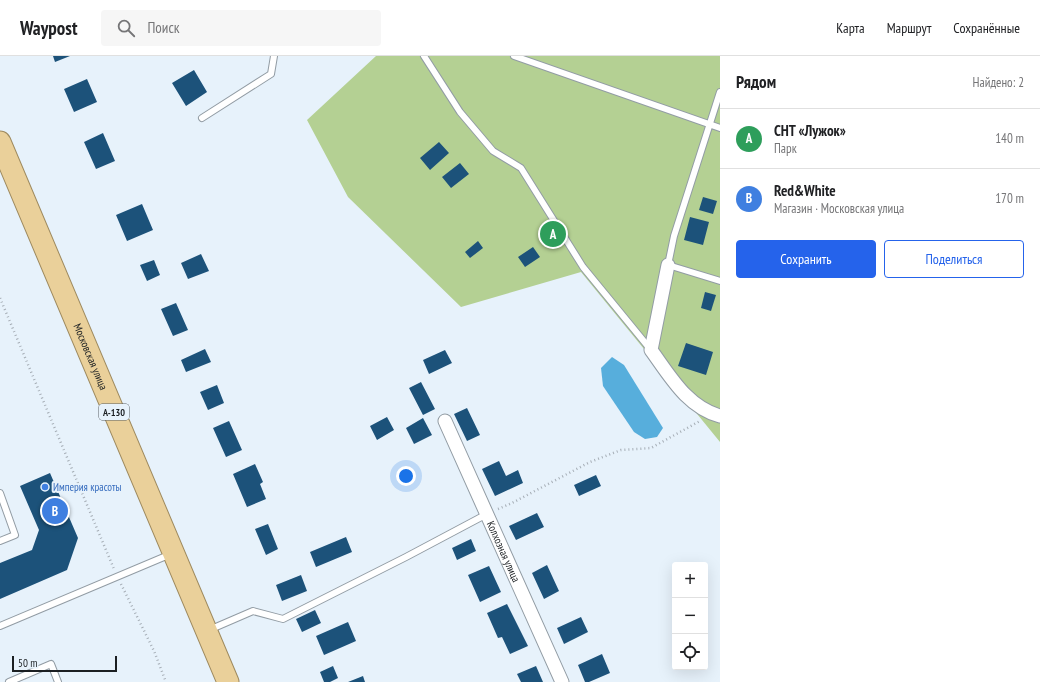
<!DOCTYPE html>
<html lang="ru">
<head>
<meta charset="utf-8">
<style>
  body { margin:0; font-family:"PT Sans Narrow",sans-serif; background:#f6f6f6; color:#202124 }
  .controls { position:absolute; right:12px; bottom:12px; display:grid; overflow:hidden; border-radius:4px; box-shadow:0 4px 16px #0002 }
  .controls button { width:36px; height:36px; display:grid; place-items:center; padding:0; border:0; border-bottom:1px solid #e0e0e0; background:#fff; color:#202124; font:20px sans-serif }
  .scale { position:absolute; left:12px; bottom:10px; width:105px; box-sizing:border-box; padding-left:4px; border:2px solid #1b1f22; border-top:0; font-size:11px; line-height:14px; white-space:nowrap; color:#1b1f22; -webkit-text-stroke:3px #e7f2fb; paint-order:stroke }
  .you { position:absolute; left:406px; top:420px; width:14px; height:14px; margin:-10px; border:3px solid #fff; border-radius:50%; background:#1a73e8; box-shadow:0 0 0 6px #1a73e833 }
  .badge { display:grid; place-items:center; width:26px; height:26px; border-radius:50%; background:#2563eb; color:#fff; font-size:13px; font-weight:700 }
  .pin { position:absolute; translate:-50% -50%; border:2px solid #fff; box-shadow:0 1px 4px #0006 }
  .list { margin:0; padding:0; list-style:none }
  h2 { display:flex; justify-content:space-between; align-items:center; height:52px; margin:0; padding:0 16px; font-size:17px }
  h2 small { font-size:13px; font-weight:400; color:#757577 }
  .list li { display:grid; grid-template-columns:26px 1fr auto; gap:12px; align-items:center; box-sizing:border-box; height:60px; padding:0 16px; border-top:1px solid #e0e0e0 }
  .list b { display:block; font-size:15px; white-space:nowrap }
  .list p { margin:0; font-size:13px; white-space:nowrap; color:#757577 }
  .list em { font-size:13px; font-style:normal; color:#757577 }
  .actions { display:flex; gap:8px; padding:12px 16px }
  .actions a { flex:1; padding:9px 0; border:1px solid #2563eb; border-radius:4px; text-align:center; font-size:14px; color:#2563eb }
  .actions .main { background:#2563eb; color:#fff }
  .icon { flex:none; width:22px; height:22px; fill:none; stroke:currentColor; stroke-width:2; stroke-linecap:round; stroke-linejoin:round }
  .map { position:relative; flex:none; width:720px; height:626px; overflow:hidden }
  header { display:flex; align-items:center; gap:24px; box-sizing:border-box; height:56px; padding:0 20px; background:#fff; border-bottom:1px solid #e0e0e0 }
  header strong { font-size:19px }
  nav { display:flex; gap:22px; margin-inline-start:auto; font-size:14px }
  .search { width:280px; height:36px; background:#f6f6f6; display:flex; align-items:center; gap:10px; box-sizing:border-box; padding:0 14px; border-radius:4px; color:#757577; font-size:15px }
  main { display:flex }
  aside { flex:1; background:#fff }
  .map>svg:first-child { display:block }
  .green { fill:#b4d093 }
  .water { fill:#57aedc }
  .building { fill:#1c527a }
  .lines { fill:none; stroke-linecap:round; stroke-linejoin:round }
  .service-casing { stroke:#929ca4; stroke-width:8 }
  .minor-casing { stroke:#929ca4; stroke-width:15 }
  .trunk-casing { stroke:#9e8a5f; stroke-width:23 }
  .path { stroke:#a6aeb6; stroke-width:2.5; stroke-dasharray:1 3; stroke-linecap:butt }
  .service { stroke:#fff; stroke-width:6 }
  .minor { stroke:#fff; stroke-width:13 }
  .trunk { stroke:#ead09a; stroke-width:21 }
  .shop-dot { fill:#3f7fe0; stroke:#e7f2fb; stroke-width:1.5 }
  .labels { text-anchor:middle; stroke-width:4; stroke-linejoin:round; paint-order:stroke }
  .shield { fill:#e7f2fb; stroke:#585e63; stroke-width:1 }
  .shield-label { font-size:10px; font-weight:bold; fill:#1b1f22 }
  .street-label { font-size:11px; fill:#1b1f22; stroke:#e7f2fb }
  .shop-label { font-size:11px; fill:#366cbe; stroke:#e7f2fb; text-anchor:start }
</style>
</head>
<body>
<header>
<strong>Waypost</strong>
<div class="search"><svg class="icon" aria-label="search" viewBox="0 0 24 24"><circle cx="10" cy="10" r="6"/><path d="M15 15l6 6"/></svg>Поиск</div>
<nav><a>Карта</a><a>Маршрут</a><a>Сохранённые</a></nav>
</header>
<main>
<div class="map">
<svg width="720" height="626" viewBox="0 0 720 626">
  <rect width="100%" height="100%" fill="#e7f2fb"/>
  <path class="green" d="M376,0H720V386L581,216L461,251L348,141L307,64Z"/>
  <path class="water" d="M612,301L624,309L663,372L657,381L645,383L634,376L603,330L601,312Z"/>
  <path class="building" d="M53,0H70L55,6Z
    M194,14L207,36L186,50L172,27Z
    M87,23L97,46L74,56L64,33Z
    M103,77L115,105L96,113L84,86Z
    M439,86L449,97L430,114L420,102Z
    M460,107L469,118L451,132L442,121Z
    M703,141L717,145L713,158L699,154Z
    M142,148L153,174L127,185L116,159Z
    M690,161L709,166L703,189L684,184Z
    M478,185L483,192L470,202L465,196Z
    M533,191L540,201L525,211L518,201Z
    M201,198L209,215L188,223L181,207Z
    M154,204L160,219L147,225L140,209Z
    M705,236L716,239L711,255L701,252Z
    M176,247L188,274L173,280L161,253Z
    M686,287L713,296L706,319L678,310Z
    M205,293L211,306L186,316L181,304Z
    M445,294L452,307L429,318L423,304Z
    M421,326L435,353L423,359L409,332Z
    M217,329L224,347L208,354L200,336Z
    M467,352L480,379L467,385L454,358Z
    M387,361L394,374L377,384L370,370Z
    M423,362L432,379L414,388L406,372Z
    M229,365L242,394L226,401L213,372Z
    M499,405L506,420L518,414L523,427L495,440L482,413Z
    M255,408L263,426L260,428L266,443L247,451L233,418Z
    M50,417L78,482L67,514L0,543V507L32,494L39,474L20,430Z
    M596,419L601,430L579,440L574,429Z
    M537,457L544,471L516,484L509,470Z
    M268,468L278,493L266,499L255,473Z
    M346,481L352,496L316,511L310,496Z
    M471,483L476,495L457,504L452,492Z
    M547,509L559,535L544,543L532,517Z
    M489,510L501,536L480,546L468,519Z
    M301,519L307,535L282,545L276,529Z
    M507,548L528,590L510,598L502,581L498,582L487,557Z
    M315,554L321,567L302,576L296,563Z
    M581,561L588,576L564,588L557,572Z
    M348,566L356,585L324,599L316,580Z
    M602,598L610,617L589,626H585L578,609Z
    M333,610L338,622L330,626H324L320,616Z
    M536,610L543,626H521L517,618Z
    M363,620L365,626H348Z"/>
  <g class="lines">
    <defs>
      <path id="service" d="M424,0L460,56L493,95L521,112L583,211L651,294
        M514,0L720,72
        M720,36L674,180L668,209L720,225
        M202,62L271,18L274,0
        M0,437L15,479L0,485
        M0,570L171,498
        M209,574L253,555L283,563L406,501L487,458
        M9,626L51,608L58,626"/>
      <g id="minor">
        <path d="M668,209L651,294C670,320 687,351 720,360"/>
        <path id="s1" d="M445,365L562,626"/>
      </g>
      <g id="trunk">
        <path id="s2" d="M0,86L228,626"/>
      </g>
    </defs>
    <use href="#service" class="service-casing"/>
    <use href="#minor" class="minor-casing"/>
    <use href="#trunk" class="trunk-casing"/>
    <path class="path" d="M0,242L114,513
      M498,453L512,447L590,406L621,394L651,392L700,365
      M121,528L154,595L166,626"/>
    <use href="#service" class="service"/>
    <use href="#minor" class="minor"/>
    <use href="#trunk" class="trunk"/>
  </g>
  <circle class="shop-dot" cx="45" cy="431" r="4"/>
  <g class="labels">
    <rect class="shield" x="99" y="348" width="30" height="16" rx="3"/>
    <g class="shield-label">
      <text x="114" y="360">А-130</text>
    </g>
    <g class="street-label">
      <text dy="4" stroke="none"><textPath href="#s2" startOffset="233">Московская улица</textPath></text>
      <text dy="4" stroke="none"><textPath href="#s1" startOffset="143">Колхозная улица</textPath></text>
    </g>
    <g class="shop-label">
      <text x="53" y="435">Империя красоты</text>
    </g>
  </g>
</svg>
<div class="controls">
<button>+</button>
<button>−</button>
<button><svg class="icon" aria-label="locate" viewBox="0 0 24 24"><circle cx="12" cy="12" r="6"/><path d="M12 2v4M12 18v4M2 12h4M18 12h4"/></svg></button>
</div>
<div class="scale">50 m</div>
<div class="you"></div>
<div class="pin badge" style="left:553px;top:178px;background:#2e9e5b">A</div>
<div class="pin badge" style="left:55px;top:455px;background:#3f7fe0">B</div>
</div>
<aside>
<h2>Рядом<small>Найдено: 2</small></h2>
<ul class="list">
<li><span class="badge" style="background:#2e9e5b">A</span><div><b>СНТ «Лужок»</b><p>Парк</p></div><em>140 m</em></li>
<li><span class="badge" style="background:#3f7fe0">B</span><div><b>Red&amp;White</b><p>Магазин · Московская улица</p></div><em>170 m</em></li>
</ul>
<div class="actions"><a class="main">Сохранить</a><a>Поделиться</a></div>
</aside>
</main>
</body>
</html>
